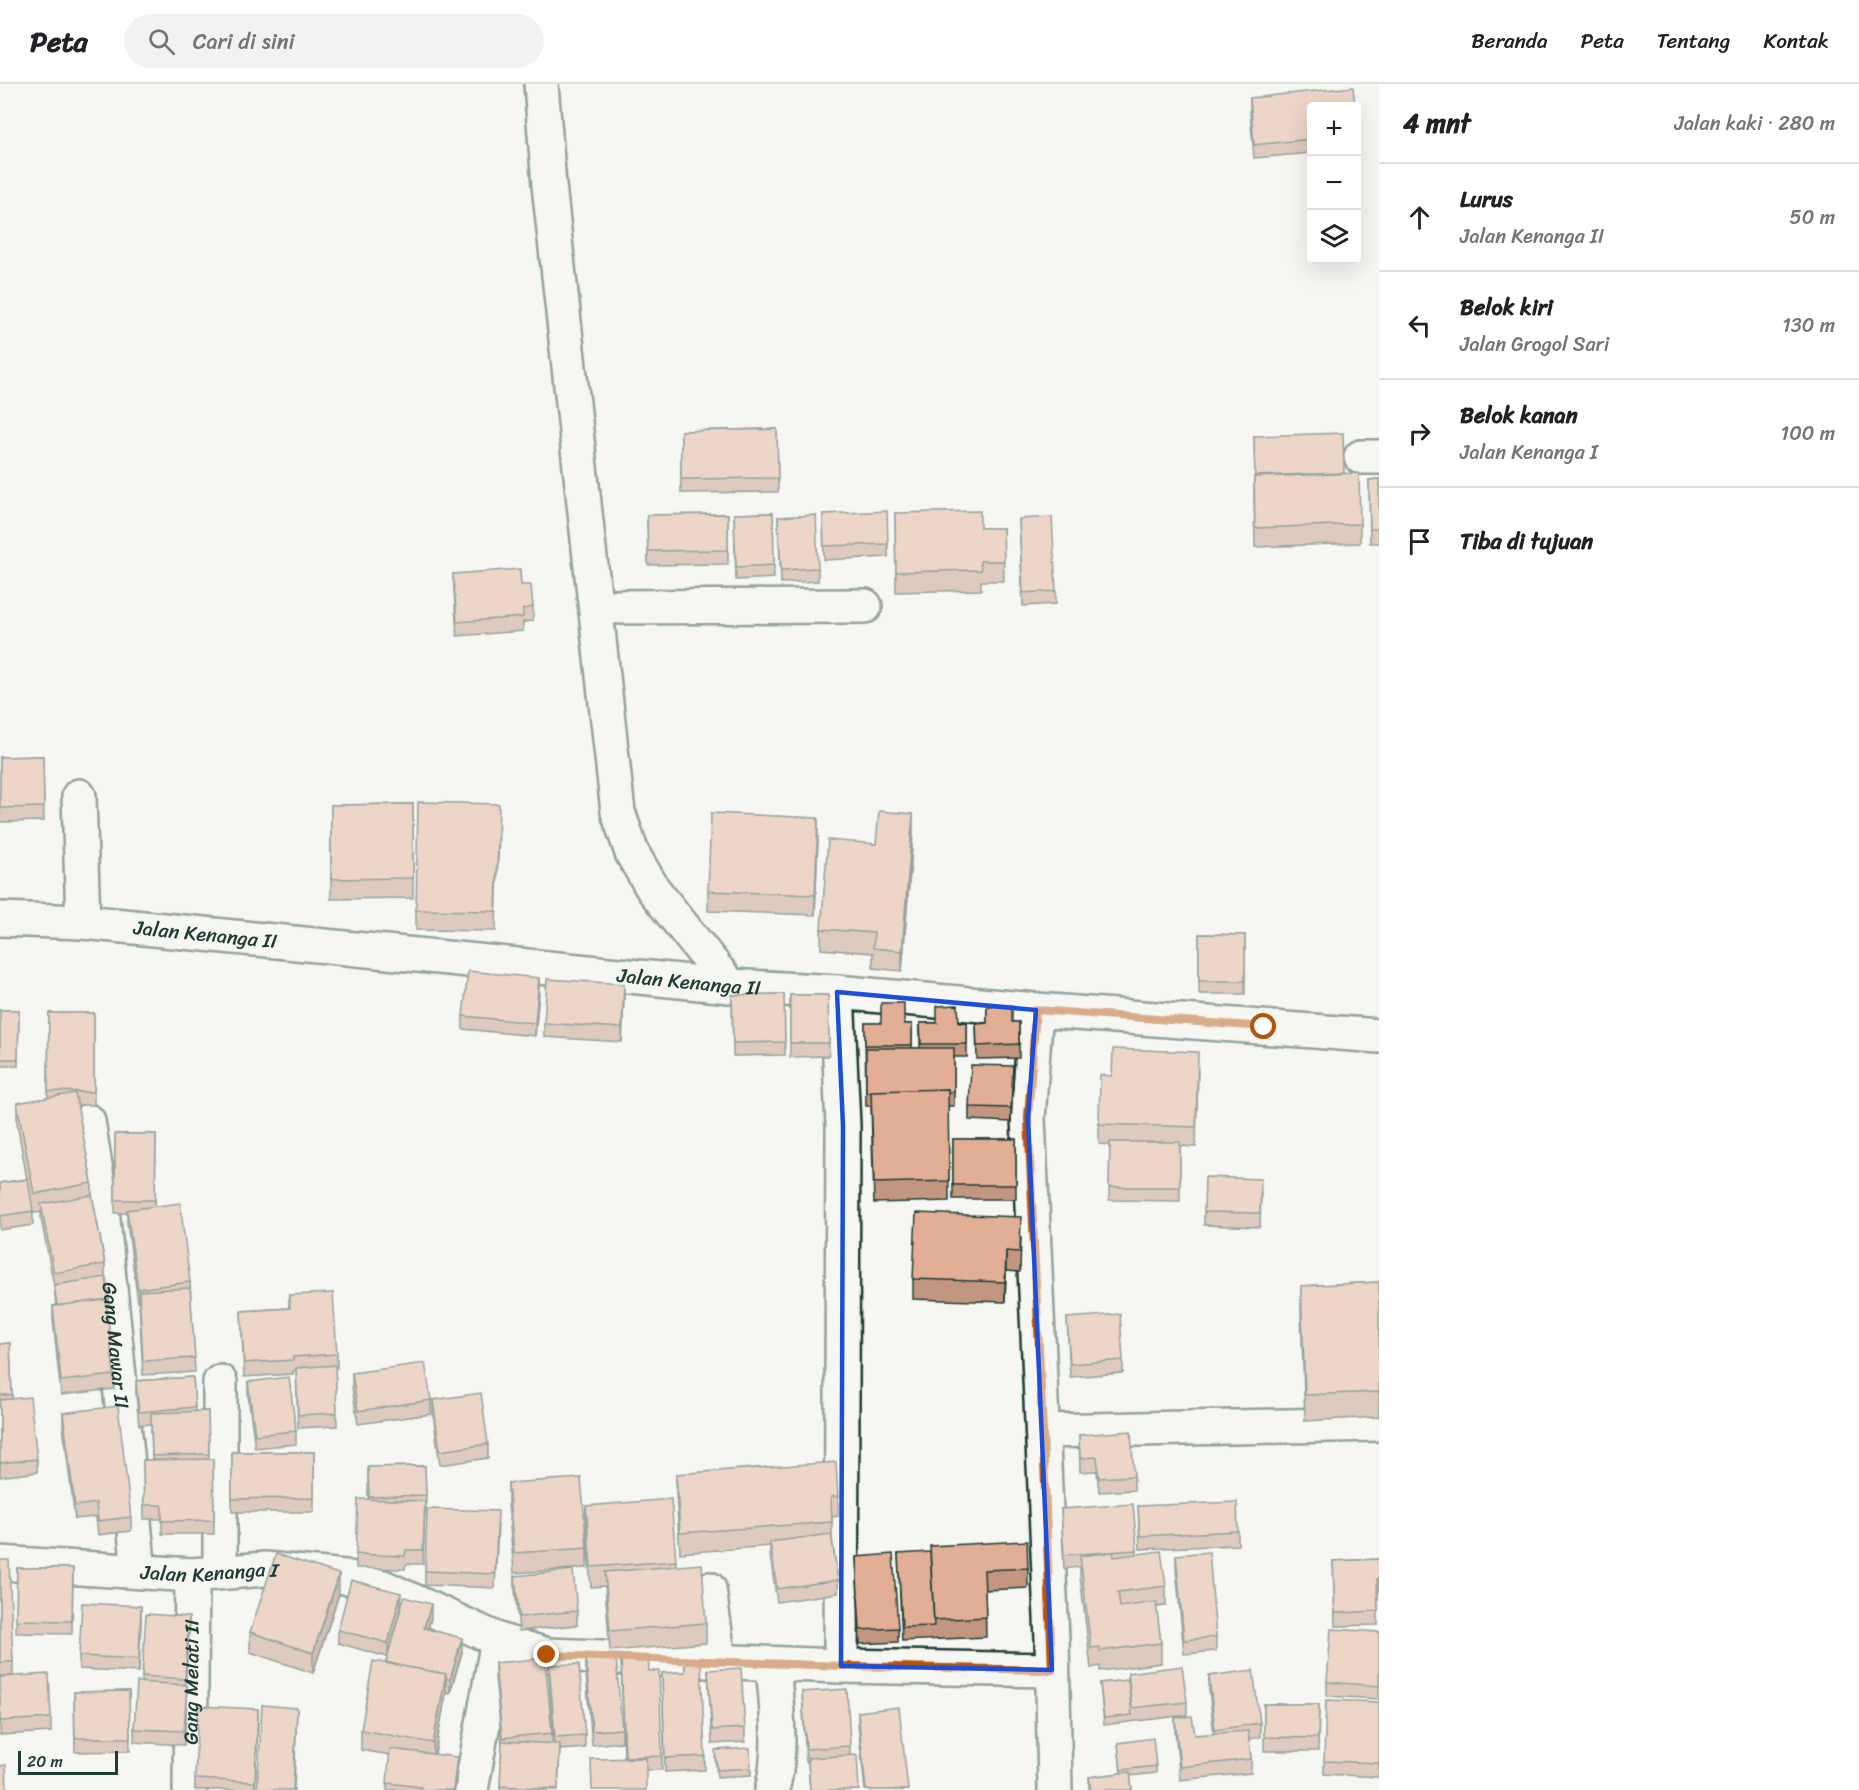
<!DOCTYPE html>
<html lang="id">
<head>
<meta charset="utf-8">
<style>
  body { margin:0; font-family:Sriracha,sans-serif; background:#f2f2f2; color:#202124 }
  .controls { position:absolute; right:18px; top:18px; display:grid; overflow:hidden; border-radius:6px; box-shadow:0 6px 24px #0002 }
  .controls button { width:54px; height:54px; display:grid; place-items:center; padding:0; border:0; border-bottom:2px solid #e0e0e0; background:#fff; color:#202124; font:30px sans-serif }
  .scale { position:absolute; left:18px; bottom:15px; width:100px; box-sizing:border-box; padding-left:6px; border:3px solid #1f3d34; border-top:0; font-size:16px; line-height:21px; white-space:nowrap; color:#1f3d34; -webkit-text-stroke:4px #f6f6f2; paint-order:stroke }
  .stop { position:absolute; width:18px; height:18px; margin:-14px; border:4px solid #b45309; border-radius:50%; background:#fff }
  .stop.end { background:#b45309; border-color:#fff; box-shadow:0 2px 6px #0008 }
  .list { margin:0; padding:0; list-style:none }
  h2 { display:flex; justify-content:space-between; align-items:center; height:78px; margin:0; padding:0 24px; font-size:26px }
  h2 small { font-size:20px; font-weight:400; color:#757577 }
  .list li { display:grid; grid-template-columns:39px 1fr auto; gap:18px; align-items:center; box-sizing:border-box; height:108px; padding:0 24px; border-top:2px solid #e0e0e0 }
  .list b { display:block; font-size:22px; white-space:nowrap }
  .list p { margin:0; font-size:20px; white-space:nowrap; color:#757577 }
  .list em { font-size:20px; font-style:normal; color:#757577 }
  .icon { flex:none; width:33px; height:33px; fill:none; stroke:currentColor; stroke-width:2; stroke-linecap:round; stroke-linejoin:round }
  .map { position:relative; flex:none; width:1379px; height:1706px; overflow:hidden }
  header { display:flex; align-items:center; gap:36px; box-sizing:border-box; height:84px; padding:0 30px; background:#fff; border-bottom:2px solid #e0e0e0 }
  header strong { font-size:28px }
  nav { display:flex; gap:33px; margin-inline-start:auto; font-size:21px }
  .search { width:420px; height:54px; background:#f2f2f2; display:flex; align-items:center; gap:15px; box-sizing:border-box; padding:0 21px; border-radius:33px; color:#757577; font-size:22px }
  main { display:flex }
  aside { flex:1; background:#fff }
  .map>svg:first-child { display:block }
  .lines { fill:none; stroke-linecap:round; stroke-linejoin:round }
  .minor-casing { stroke:#1f3d34; stroke-width:38 }
  .minor { stroke:#f6f6f2; stroke-width:33 }
  .wall { fill:#c29681; stroke:#1f3d34; stroke-width:1.5 }
  .shaded-wall { fill:#9e7a69; stroke:#1f3d34; stroke-width:1.5 }
  .building { fill:#e2ae96; stroke:#1f3d34; stroke-width:1.5 }
  .route { stroke:#b45309; stroke-width:8 }
  .marked { fill:none; stroke:#1d4ed8; stroke-width:4.5; stroke-linejoin:round }
  .labels { text-anchor:middle; stroke-width:4.5; stroke-linejoin:round; paint-order:stroke }
  .street-label { font-size:20px; fill:#1f3d34; stroke:#f6f6f2 }
</style>
</head>
<body>
<header>
<strong>Peta</strong>
<div class="search"><svg class="icon" aria-label="search" viewBox="0 0 24 24"><circle cx="10" cy="10" r="6"/><path d="M15 15l6 6"/></svg>Cari di sini</div>
<nav><a>Beranda</a><a>Peta</a><a>Tentang</a><a>Kontak</a></nav>
</header>
<main>
<div class="map">
<svg width="1379" height="1706" viewBox="0 0 1379 1706">
  <rect width="100%" height="100%" fill="#f6f6f2"/>
  <filter id="ink" filterUnits="userSpaceOnUse"><feTurbulence type="fractalNoise" baseFrequency=".0167" numOctaves="2"/><feDisplacementMap in="SourceGraphic" scale="12" xChannelSelector="R" yChannelSelector="G"/><feConvolveMatrix kernelMatrix="1 2 1 2 8 2 1 2 1" color-interpolation-filters="sRGB"/></filter>
  <g filter="url(#ink)">
    <g class="lines">
      <defs>
        <g id="minor">
          <path d="M541,0L549,101L618,728L632,769L653,805L730,902"/>
          <path d="M1361,373H1379"/>
          <path d="M596,523L865,522"/>
          <path d="M79,712L83,838"/>
          <path id="s1" d="M0,835L83,838L730,902L837,908L1036,926L1379,952"/>
          <path d="M837,908L843,1042L841,1582"/>
          <path d="M1036,926L1028,1034L1052,1555L1055,1706"/>
          <path id="s2" d="M88,1037L102,1126L139,1487"/>
          <path d="M220,1298V1488"/>
          <path d="M1043,1347L1379,1340"/>
          <path id="s3" d="M0,1479L192,1491L265,1485L345,1493L383,1503L498,1556L547,1571L841,1582L1052,1586"/>
          <path d="M709,1505L719,1577"/>
          <path id="s4" d="M190,1706L192,1491"/>
          <path d="M471,1706L498,1556"/>
          <path d="M772,1706C783,1666 776,1620 773,1580"/>
        </g>
      </defs>
      <use href="#minor" class="minor-casing"/>
      <use href="#minor" class="minor"/>
    </g>
    <path class="wall" d="M1250,14L1311,22V69L1254,74L1250,27Z
      M777,345L778,408L681,409V347Z
      M1254,352L1344,389L1360,440V459L1255,463L1254,413V393H1255Z
      M1379,395V459H1370L1369,396Z
      M773,429L774,494L736,496L734,430Z
      M895,429L980,444H1003L1004,497H981V506L896,508Z
      M728,430V480L648,481L647,431Z
      M823,430L888,460V473L824,476Z
      M778,433L818,484V497L781,499Z
      M1019,435L1056,507V520L1023,522Z
      M453,490L521,501L533,523V537L523,538V547L457,552Z
      M43,672L44,737L0,738V673Z
      M413,720V814L331,815V721Z
      M499,740L496,847L416,846V826Z
      M913,750L902,887L873,884V869L821,865V845L876,760Z
      M818,753L815,831L708,827V807Z
      M1199,850L1245,851V910H1199Z
      M539,907L535,952L463,945V932Z
      M784,910L785,971L733,972L732,911Z
      M790,911H828L829,972L790,973Z
      M624,913L622,958L544,953V939Z
      M987,922L1012,938H1019V974L977,975L976,940L987,939Z
      M0,926H19L18,982H0Z
      M49,929H94V1021H77L92,1099V1111L105,1180V1193L109,1215V1221L106,1222L114,1291V1305L61,1311L53,1236V1222H56L54,1202L41,1134V1128L34,1129L33,1128V1141L0,1146V1099L27,1095L17,1039V1019L48,1014Z
      M967,938V973H954V1022H948L949,1117L874,1119L871,1022H866L865,939L912,940V964H920V939Z
      M1198,987L1196,1063L1180,1062V1117L1109,1116L1110,1061L1099,1060V1040L1112,992Z
      M1013,996L1011,1038L969,1036V1023Z
      M115,1050H156L155,1122L190,1198L195,1288L143,1291L139,1218H138L127,1139V1129H115Z
      M953,1055H1016V1115H953Z
      M1261,1109L1260,1143L1204,1141V1128Z
      M1021,1153L1020,1188L1006,1187L1005,1218L913,1215V1195Z
      M1379,1198V1333L1305,1337L1301,1228V1202Z
      M289,1211L337,1270V1284H335L337,1342L298,1344L296,1286L293,1287V1290L244,1293L241,1227L289,1224Z
      M1067,1234L1123,1276V1289L1070,1293Z
      M10,1259L12,1315L37,1375V1388L0,1393V1260Z
      M352,1289L431,1316V1330L358,1340L352,1303Z
      M193,1293L195,1328L208,1327L209,1375H213L214,1450H162V1435H144L143,1376H152L151,1340L139,1341L136,1311V1297Z
      M248,1298L296,1347V1360L255,1364L248,1311Z
      M433,1316L488,1360V1374L440,1381L433,1330Z
      M63,1329L131,1433V1447L98,1451L96,1433L75,1435L63,1342Z
      M1079,1351L1134,1392V1406L1099,1408L1097,1387L1080,1388Z
      M232,1368H314V1428H232Z
      M425,1382L426,1425H425L423,1480H406L405,1485L356,1484V1470L368,1415V1383Z
      M676,1390L838,1412V1432L832,1433V1454L838,1496V1509L777,1518L770,1472V1462L680,1469L676,1410Z
      M508,1399L587,1464V1484L514,1489L508,1419Z
      M586,1422L676,1477V1483L706,1539V1559L610,1567L605,1502L591,1503L586,1442Z
      M1138,1422L1238,1447V1461L1140,1465Z
      M1061,1425L1137,1466V1470L1166,1502V1522L1156,1523L1161,1559V1579L1100,1587V1582L1091,1584L1080,1492V1483L1064,1485Z
      M498,1440L495,1504L425,1501V1487Z
      M898,1470L1028,1484V1504L985,1506L986,1553L902,1557Z
      M1176,1471L1216,1553V1567L1184,1570L1176,1484Z
      M856,1473L898,1544V1558L860,1560Z
      M1379,1475V1508H1378V1541L1335,1542L1333,1477Z
      M0,1476L13,1578V1592H0Z
      M17,1484H73L72,1550L16,1549Z
      M515,1492L577,1527V1541L519,1547L515,1506Z
      M339,1510L313,1589L250,1568V1548Z
      M401,1523L431,1534L428,1545L462,1568L450,1609L446,1608L435,1670L457,1686L455,1706H387L390,1671L361,1666V1646L386,1579L387,1573L338,1559V1546Z
      M141,1535L139,1588L79,1585V1572Z
      M189,1547L185,1601L187,1615L184,1661L134,1658V1645L142,1598V1592Z
      M1379,1548V1615L1327,1612V1598Z
      M621,1574L649,1587L662,1672V1686H646L624,1675Z
      M586,1575L622,1645V1658L592,1661L586,1589Z
      M685,1578L705,1672V1686L665,1688L662,1589L685,1588Z
      M495,1579L552,1649V1660H554L549,1595V1581L585,1651V1664L560,1666L558,1706H500L502,1660L495,1593Z
      M708,1586L745,1644V1658L712,1660Z
      M1128,1589L1187,1618V1631L1104,1641L1100,1599L1128,1596Z
      M1209,1592L1260,1639V1653L1249,1655L1251,1675V1689L1180,1696L1175,1647V1634L1195,1651L1214,1650L1209,1606Z
      M0,1593L51,1634V1648L0,1651Z
      M129,1607L130,1667L75,1668L74,1608Z
      M802,1608L850,1662V1672L859,1706H810L808,1678H806Z
      M1379,1618V1693L1324,1690V1677Z
      M1264,1620H1319L1318,1667H1264Z
      M858,1628L908,1706H865L858,1641Z
      M258,1638L255,1706H195V1695Z
      M1118,1659L1156,1682V1689L1130,1692L1132,1706H1089V1693L1121,1689Z
      M715,1673L751,1684V1691L717,1693Z"/>
    <path class="shaded-wall" d="M913,730V750L902,887V867Z
      M818,734V753L815,831V811Z
      M539,894V907L535,952V939Z
      M624,900V913L622,958V944Z
      M1013,982V996L1011,1038V1024Z
      M1006,1167V1187L1005,1218V1198Z
      M339,1490V1510L313,1589V1569Z
      M401,1509V1523L388,1573V1559Z
      M431,1520V1534L424,1557V1544Z
      M141,1522V1535L139,1588V1575Z
      M189,1533V1547L185,1608V1595Z
      M462,1554V1568L450,1609V1596Z
      M446,1590V1610L433,1679V1659Z
      M187,1601V1615L184,1661V1647Z
      M297,1624L294,1706H293Z
      M258,1625V1638L255,1706V1698Z
      M457,1673V1686L455,1706H453Z"/>
    <path class="building" d="M1353,3L1355,22H1311V55L1254,61L1250,14Z
      M777,345L778,394L681,395V347Z
      M1343,349L1344,389L1255,392L1254,352Z
      M1359,389L1360,440L1255,444L1254,393Z
      M1379,395V445H1370L1369,396Z
      M887,427L888,460L824,462L823,430Z
      M980,427V444H1003L1004,477H980L981,486L896,488L895,429Z
      M773,429L774,481L736,483L734,430Z
      M728,430V466L648,467L647,431Z
      M816,431L818,484L781,486L778,433Z
      M1052,433L1056,507L1023,509L1019,435Z
      M520,485L521,501H531L533,523L523,525V533L457,538L453,490Z
      M43,672L44,723L0,724V673Z
      M418,718L499,720L496,827L416,826Z
      M413,720V794L331,795V721Z
      M879,727L913,730L902,867L873,864L874,849L821,845L828,756L876,760Z
      M711,729L818,734L815,811L708,807Z
      M1199,850L1245,851V897H1199Z
      M468,887L539,894L535,939L463,932Z
      M547,895L624,900L622,944L544,939Z
      M784,910L785,958L733,959L732,911Z
      M790,911H828L829,959H790Z
      M881,919H904V940H912V961H865V939H881Z
      M958,921L959,939L967,938V960H921L920,939H937V922Z
      M1012,921V938H1019V960L977,962L976,940L987,939V922Z
      M0,926H19L18,975H0Z
      M49,929H94V1008L48,1007Z
      M866,964H954V1008H948V1005L871,1007V1008H866Z
      M1113,965L1198,968L1196,1043L1099,1040L1100,991L1112,992Z
      M971,981L1013,982L1011,1024L969,1023Z
      M948,1005L949,1097L874,1099L871,1007Z
      M75,1009L92,1099L34,1110L17,1019Z
      M115,1050H156L155,1116H115Z
      M953,1055H1016V1101H953Z
      M1110,1058H1180V1103H1109Z
      M1205,1093L1261,1095L1260,1129L1204,1128Z
      M28,1095L33,1127L0,1132V1099Z
      M92,1111L105,1180L54,1189L41,1120Z
      M180,1119L190,1198L138,1205L127,1126Z
      M916,1129L1021,1133L1020,1168L1006,1167L1005,1198L913,1195Z
      M106,1193L109,1215L57,1222L54,1201Z
      M1379,1198V1308L1305,1311L1301,1202Z
      M190,1204L195,1274L143,1277L139,1207Z
      M333,1209L337,1270L293,1273V1276L244,1279L241,1227L290,1224L289,1211Z
      M106,1216L114,1291L61,1297L53,1222Z
      M1120,1230L1123,1276L1070,1280L1067,1234Z
      M10,1259L12,1311H0V1260Z
      M425,1279L431,1316L358,1327L352,1289Z
      M335,1281L337,1329L298,1331L296,1284Z
      M193,1293L195,1323L139,1328L136,1297Z
      M289,1293L296,1347L255,1351L248,1298Z
      M481,1309L488,1360L440,1367L433,1316Z
      M30,1313L37,1375L0,1379V1316Z
      M118,1322L131,1433L98,1437L96,1419L75,1422L63,1329Z
      M208,1327L209,1370L152,1372L151,1329Z
      M1131,1347L1134,1392L1099,1394L1097,1373L1080,1374L1079,1351Z
      M232,1368H314V1414L232,1415Z
      M213,1375L214,1436L162,1437V1421H144L143,1376Z
      M836,1378L838,1412L831,1413L832,1438L680,1449L676,1390Z
      M425,1382L426,1411L369,1413L368,1383Z
      M581,1394L587,1464L514,1469L508,1399Z
      M358,1415L425,1417L423,1466H406L405,1472L356,1470Z
      M671,1415L676,1477L591,1483L586,1422Z
      M1237,1418L1238,1447L1140,1452L1138,1422Z
      M1133,1420L1137,1466L1064,1471L1061,1425Z
      M427,1425L498,1427L495,1490L425,1487Z
      M831,1450L838,1496L777,1505L770,1458Z
      M1027,1457L1028,1484L984,1486L986,1533L934,1536L930,1462Z
      M1161,1467L1166,1502L1118,1508L1120,1523L1156,1518L1161,1559L1100,1567V1563L1091,1564L1080,1472L1113,1468L1114,1473Z
      M930,1468L934,1542L902,1543L898,1470Z
      M1209,1468L1216,1553L1184,1556L1176,1471Z
      M276,1470L339,1490L313,1569L250,1548Z
      M893,1470L898,1544L860,1546L856,1473Z
      M1379,1475V1495H1377L1378,1527L1335,1529L1333,1477Z
      M0,1476H9L13,1578H0Z
      M702,1480L706,1539L610,1547L605,1488Z
      M17,1484H73L72,1537L16,1536Z
      M573,1486L577,1527L519,1533L515,1492Z
      M351,1496L401,1509L388,1559L338,1546Z
      M404,1513L431,1520L424,1544L462,1554L450,1596L446,1594V1590L402,1582L386,1578Z
      M82,1519L141,1522L139,1575L79,1572Z
      M146,1530L189,1533L185,1595L142,1592Z
      M1331,1545L1379,1548V1602L1327,1598Z
      M616,1573L622,1645L592,1647L586,1575Z
      M545,1574L552,1649L502,1654L495,1579Z
      M621,1574H648L649,1587H659L662,1672L625,1673Z
      M373,1577L446,1590L433,1659L361,1646Z
      M685,1578H701L705,1672L665,1674L662,1589L685,1588Z
      M579,1580L585,1651L555,1653L549,1581Z
      M1182,1582L1187,1618L1132,1624L1128,1589Z
      M741,1584L745,1644L712,1646L708,1586Z
      M1253,1586L1260,1639L1215,1646L1209,1592Z
      M49,1590L51,1634L0,1637V1593Z
      M1128,1596L1132,1631L1104,1634L1100,1599Z
      M137,1598L187,1601L184,1647L134,1645Z
      M847,1605L850,1662L806,1665L802,1608Z
      M129,1607L130,1654H75L74,1608Z
      M1326,1616L1379,1618V1679L1324,1677Z
      M1264,1620H1319L1318,1654L1264,1653Z
      M262,1621L297,1624L293,1706H257Z
      M198,1622L258,1625L255,1698L195,1695Z
      M899,1623L908,1706H866L858,1628Z
      M1192,1632L1195,1651L1248,1647L1251,1675L1180,1683L1175,1634Z
      M1153,1654L1156,1682L1121,1686L1118,1659Z
      M502,1657L560,1660L558,1705L500,1702Z
      M750,1664L751,1684L717,1686L715,1666Z
      M390,1665L457,1673L453,1706H421V1703L387,1699Z
      M857,1671L859,1706H810L808,1674Z
      M646,1674V1706H592L591,1675Z
      M6,1681L7,1706H0V1682Z
      M1130,1688L1132,1706H1091L1089,1693Z"/>
  </g>
  <g class="lines" filter="url(#ink)">
    <path class="route" d="M547,1571L841,1582L1052,1586L1043,1347L1028,1034L1036,926L1264,943"/>
  </g>
  <path d="M0 0H1379V1706H0ZM837,908L1036,926L1028,1034L1052,1586L841,1582L843,1042Z" fill="#f6f6f2" fill-opacity=".55" fill-rule="evenodd"/>
  <path class="marked" d="M837,908L1036,926L1028,1034L1052,1586L841,1582L843,1042Z"/>
  <g class="labels">
    <g class="street-label">
      <text dy="7" stroke="none"><textPath href="#s1" startOffset="206">Jalan Kenanga II</textPath></text>
      <text dy="7" stroke="none"><textPath href="#s1" startOffset="692">Jalan Kenanga II</textPath></text>
      <text dy="7" stroke="none"><textPath href="#s2" startOffset="226">Gang Mawar II</textPath></text>
      <text dy="7" stroke="none"><textPath href="#s3" startOffset="210">Jalan Kenanga I</textPath></text>
      <text dy="7" stroke="none"><textPath href="#s4" startOffset="108">Gang Melati II</textPath></text>
    </g>
  </g>
</svg>
<div class="controls">
<button>+</button>
<button>−</button>
<button><svg class="icon" aria-label="layers" viewBox="0 0 24 24"><path d="M12 4l9 5-9 5-9-5zM3 14l9 5 9-5"/></svg></button>
</div>
<div class="scale">20 m</div>
<div class="stop" style="left:1264px;top:943px"></div>
<div class="stop end" style="left:547px;top:1571px"></div>
</div>
<aside>
<h2>4 mnt<small>Jalan kaki · 280 m</small></h2>
<ul class="list">
<li><svg class="icon" aria-label="ahead" viewBox="0 0 24 24"><path d="M12 20V5M6 11l6-6 6 6"/></svg><div><b>Lurus</b><p>Jalan Kenanga II</p></div><em>50 m</em></li>
<li><svg class="icon" aria-label="left" viewBox="0 0 24 24"><path d="M17 20v-9H6M10 6l-5 5 5 5"/></svg><div><b>Belok kiri</b><p>Jalan Grogol Sari</p></div><em>130 m</em></li>
<li><svg class="icon" aria-label="right" viewBox="0 0 24 24"><path d="M7 20v-9h11M14 6l5 5-5 5"/></svg><div><b>Belok kanan</b><p>Jalan Kenanga I</p></div><em>100 m</em></li>
<li><svg class="icon" aria-label="arrive" viewBox="0 0 24 24"><path d="M6 21V4h12l-3 4 3 4H6"/></svg><div><b>Tiba di tujuan</b></div></li>
</ul>
</aside>
</main>
</body>
</html>
